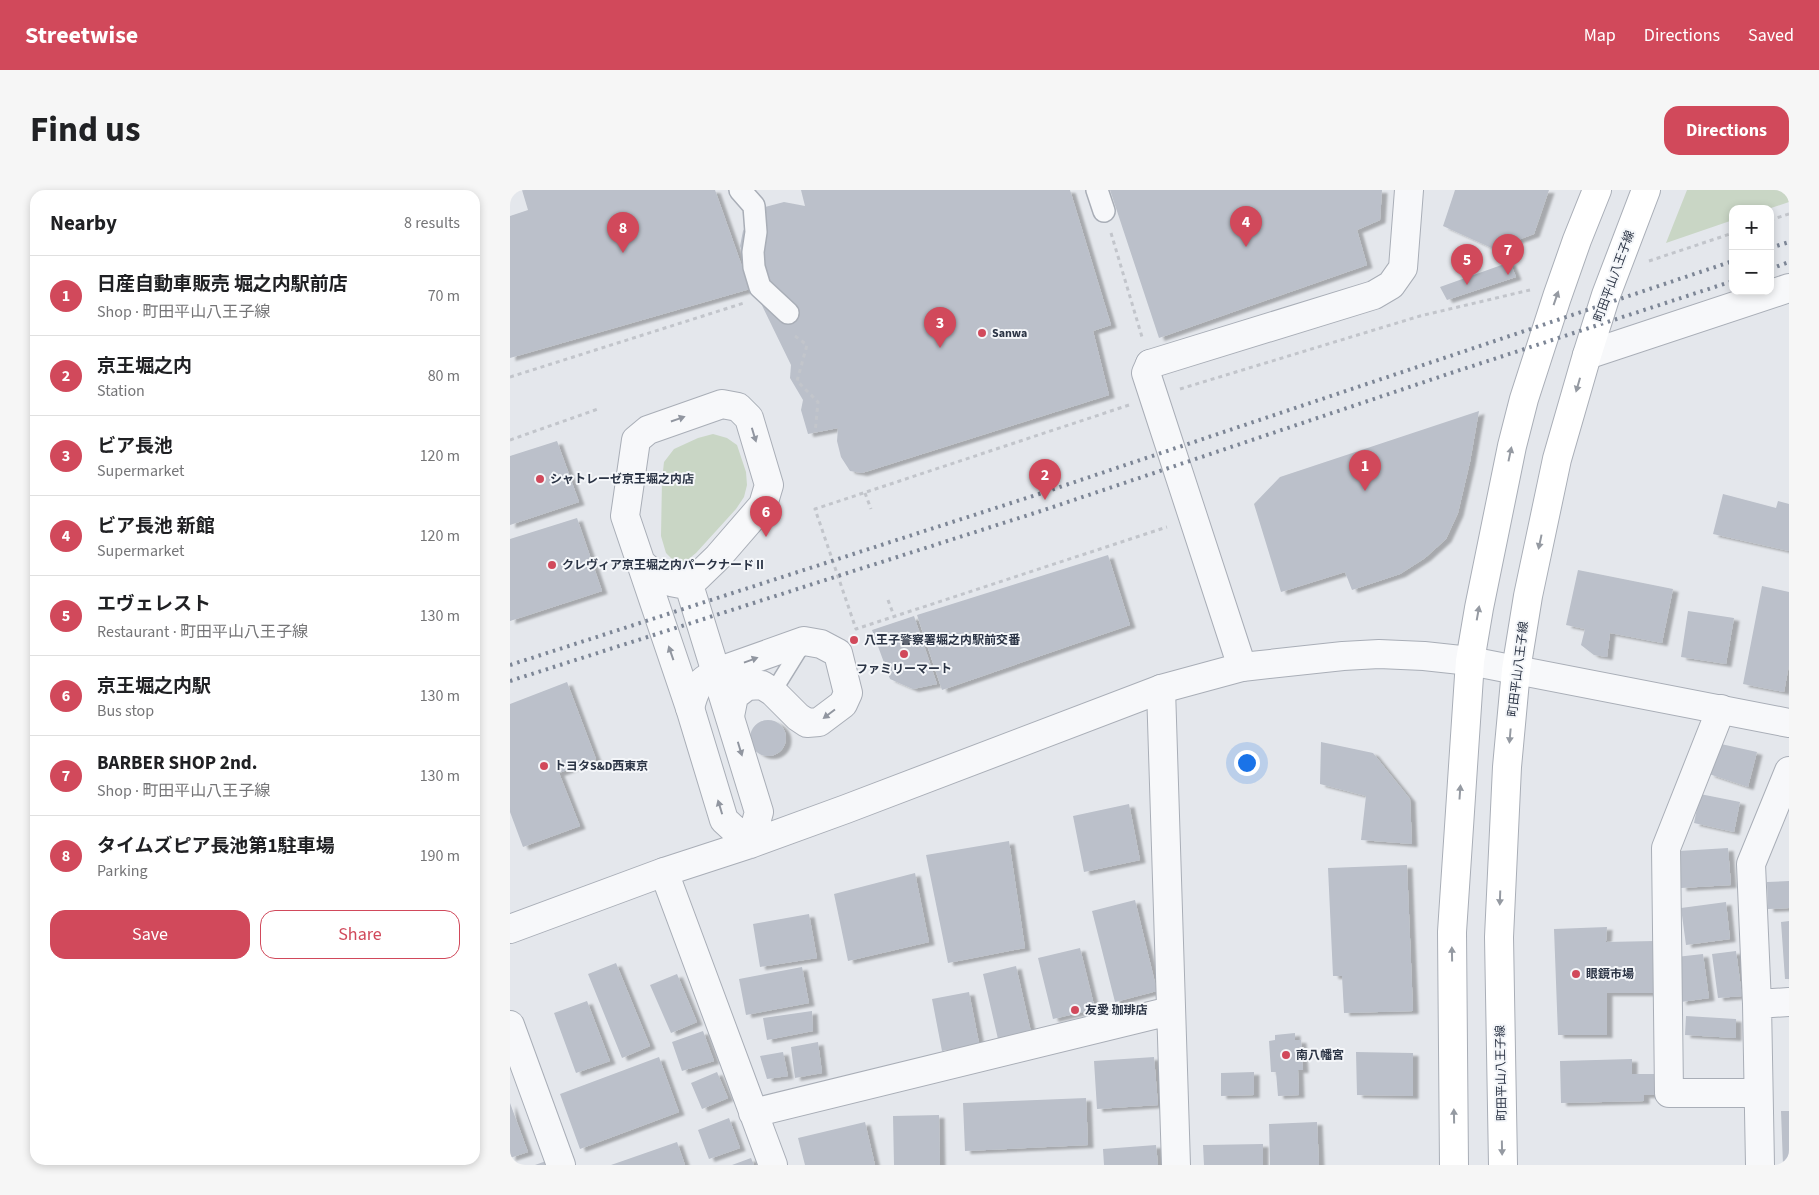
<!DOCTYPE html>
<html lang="en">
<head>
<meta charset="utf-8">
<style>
  body { margin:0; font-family:"Source Sans 3","Noto Sans JP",sans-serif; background:#f6f6f6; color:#202124 }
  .controls { position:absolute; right:15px; top:15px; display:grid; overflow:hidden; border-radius:10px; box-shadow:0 2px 8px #0003 }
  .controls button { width:45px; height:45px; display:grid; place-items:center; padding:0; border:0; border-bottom:1px solid #e0e0e0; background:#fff; color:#202124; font:25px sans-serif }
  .you { position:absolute; left:736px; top:572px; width:18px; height:18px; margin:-12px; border:4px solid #fff; border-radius:50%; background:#1a73e8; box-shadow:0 0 0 8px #1a73e833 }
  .badge { display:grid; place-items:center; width:32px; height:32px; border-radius:50%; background:#d1495b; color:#fff; font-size:16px; font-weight:700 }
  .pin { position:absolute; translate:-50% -41px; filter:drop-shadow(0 1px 2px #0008) }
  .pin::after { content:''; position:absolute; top:26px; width:18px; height:15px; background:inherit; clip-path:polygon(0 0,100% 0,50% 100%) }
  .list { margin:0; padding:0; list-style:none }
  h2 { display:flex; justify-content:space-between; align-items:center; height:65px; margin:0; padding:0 20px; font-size:21px }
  h2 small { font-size:16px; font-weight:400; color:#757577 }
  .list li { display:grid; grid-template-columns:32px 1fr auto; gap:15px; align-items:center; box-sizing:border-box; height:80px; padding:0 20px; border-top:1px solid #e0e0e0 }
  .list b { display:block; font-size:19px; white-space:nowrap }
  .list p { margin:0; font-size:16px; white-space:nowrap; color:#757577 }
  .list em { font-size:16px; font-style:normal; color:#757577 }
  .actions { display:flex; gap:10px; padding:15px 20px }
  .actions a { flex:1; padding:11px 0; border:1px solid #d1495b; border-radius:15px; text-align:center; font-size:18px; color:#d1495b }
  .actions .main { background:#d1495b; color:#fff }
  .map { position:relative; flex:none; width:1279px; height:975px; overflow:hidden; border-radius:15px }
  header { display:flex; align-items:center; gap:30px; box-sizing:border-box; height:70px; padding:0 25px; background:#d1495b; color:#fff }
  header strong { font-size:24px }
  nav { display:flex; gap:28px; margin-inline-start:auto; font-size:18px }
  .intro { display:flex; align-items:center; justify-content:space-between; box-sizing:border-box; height:120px; padding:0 30px }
  h1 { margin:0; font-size:35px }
  .button { padding:12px 22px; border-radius:15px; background:#d1495b; color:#fff; font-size:18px; font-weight:700 }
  main { display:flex; gap:30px; padding:0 30px }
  aside { flex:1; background:#fff; border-radius:15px; box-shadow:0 2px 8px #0003 }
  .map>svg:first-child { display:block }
  .green { fill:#c9d6c5 }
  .building { fill:#bbc0ca; filter:url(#shadow) }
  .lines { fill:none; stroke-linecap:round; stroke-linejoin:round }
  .service-casing { stroke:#a9aeb7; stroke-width:18 }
  .pedestrian-casing { stroke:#a9aeb7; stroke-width:24 }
  .minor-casing { stroke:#a9aeb7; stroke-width:30 }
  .tertiary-casing { stroke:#a9aeb7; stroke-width:30 }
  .secondary-casing { stroke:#a9aeb7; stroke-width:30 }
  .path { stroke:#c2c5cb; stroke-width:3; stroke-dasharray:4 4; stroke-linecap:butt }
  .service { stroke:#f7f8fa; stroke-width:15 }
  .pedestrian { stroke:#f7f8fa; stroke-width:21 }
  .minor { stroke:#f7f8fa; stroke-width:28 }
  .tertiary { stroke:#f7f8fa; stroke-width:28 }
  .secondary { stroke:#fff; stroke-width:28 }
  .rail { stroke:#7d8696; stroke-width:4; stroke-dasharray:2.5 5; stroke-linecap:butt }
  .oneway { fill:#959aa2 }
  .oneway2 { fill:#9196a0 }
  .poi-dot { fill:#d1495b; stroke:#f4f6f9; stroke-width:2 }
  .labels { text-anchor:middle; stroke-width:4; stroke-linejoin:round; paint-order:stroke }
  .street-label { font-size:12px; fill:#2b3445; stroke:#f4f6f9 }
  .poi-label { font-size:12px; font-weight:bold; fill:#2b3445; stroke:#f4f6f9; text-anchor:start }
</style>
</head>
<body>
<header>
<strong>Streetwise</strong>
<nav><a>Map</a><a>Directions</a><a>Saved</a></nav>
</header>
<div class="intro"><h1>Find us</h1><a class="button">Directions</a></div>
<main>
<aside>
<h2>Nearby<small>8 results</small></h2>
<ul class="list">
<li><span class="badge">1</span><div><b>日産自動車販売 堀之内駅前店</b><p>Shop · 町田平山八王子線</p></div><em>70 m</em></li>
<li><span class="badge">2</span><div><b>京王堀之内</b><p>Station</p></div><em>80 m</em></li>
<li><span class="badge">3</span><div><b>ビア長池</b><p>Supermarket</p></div><em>120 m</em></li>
<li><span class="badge">4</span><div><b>ビア長池 新館</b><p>Supermarket</p></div><em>120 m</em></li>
<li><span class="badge">5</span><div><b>エヴェレスト</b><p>Restaurant · 町田平山八王子線</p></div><em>130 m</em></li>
<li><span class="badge">6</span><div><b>京王堀之内駅</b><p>Bus stop</p></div><em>130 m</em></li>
<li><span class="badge">7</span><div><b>BARBER SHOP 2nd.</b><p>Shop · 町田平山八王子線</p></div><em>130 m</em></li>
<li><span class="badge">8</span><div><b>タイムズピア長池第1駐車場</b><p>Parking</p></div><em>190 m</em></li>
</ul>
<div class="actions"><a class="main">Save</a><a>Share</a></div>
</aside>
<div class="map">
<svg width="1279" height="975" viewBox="0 0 1279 975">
  <defs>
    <filter id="shadow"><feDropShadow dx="5.5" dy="3" stdDeviation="1" flood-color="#0004"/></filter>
  </defs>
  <rect width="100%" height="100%" fill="#e4e7ec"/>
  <path class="green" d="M1177,0H1279V12L1258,19H1223V30L1156,53Z
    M203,244L217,248L227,255L236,282L237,295L234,307L226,319L186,363L175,372H165L156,363L151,346L152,290L154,272L164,259L188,248Z"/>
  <path class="building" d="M12,0H205L240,99L0,168V26L18,20Z
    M291,0H560L601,135L583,141L599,205L352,283L340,281L331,267L327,251L328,238L298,244L291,220L293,210L280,188L281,175L243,97L230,56L233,41L241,27L255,17L274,12L295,16Z
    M600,0H872L870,30L847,40L857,75L649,148Z
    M945,0H1039L1024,44L984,59L933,36Z
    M1000,72L1006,87L937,110L930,97Z
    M969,221L960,272L948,323L936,349L915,368L890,384L842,400L835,382L771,402L744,314L770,287Z
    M47,251L69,312L0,335V266Z
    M1213,304L1266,318L1268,311L1279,314V361L1203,344Z
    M67,328L92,401L0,431V349Z
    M598,365L620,435L432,500L407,425Z
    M1068,380L1163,399L1152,453L1100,443L1097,467L1084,465L1071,455L1075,439L1056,435Z
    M1252,396L1279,402V475L1274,502L1233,494Z
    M1178,421L1224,428L1216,474L1171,467Z
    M404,426L427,494L403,499L380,489L362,440Z
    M57,492L86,569L49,583L70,636L13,657L0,622V514Z
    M240 548a18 18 0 1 1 36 0a18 18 0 1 1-36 0Z
    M811,552L863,563L900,609L902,654L851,650L856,606L810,594Z
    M1211,554L1247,562L1238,597L1199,584Z
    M1190,604L1230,612L1224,642L1184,633Z
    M619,614L630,670L574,682L563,626Z
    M499,651L515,758L438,773L416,665Z
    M1218,658L1221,695L1171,698L1169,661Z
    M897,675L903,821L834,823L832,786H823L818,678Z
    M405,683L419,752L338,771L324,704Z
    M1279,691V718L1258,719L1257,692Z
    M625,710L647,801L605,812L582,721Z
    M1216,712L1220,749L1176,755L1171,718Z
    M299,724L307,768L250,777L243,734Z
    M1279,731V789H1275L1271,732Z
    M1097,737L1096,752L1145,751L1148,803H1097V845H1048L1044,739Z
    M570,758L585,819L543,829L528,768Z
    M1226,761L1232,806L1208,808L1202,764Z
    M1193,764L1199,808L1171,812L1166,767Z
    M106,773L140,856L112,868L78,784Z
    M506,776L521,842L488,849L473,784Z
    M292,777L299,813L236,825L229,789Z
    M167,784L187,832L161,843L140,795Z
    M459,802L469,853L432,861L422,809Z
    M77,811L100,871L66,883L44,823Z
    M302,821L303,841L257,850L253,828Z
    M1176,826L1226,829V848L1175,845Z
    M193,841L204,871L172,881L162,852Z
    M785,843V850H791L793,880H788L789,905L768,906L766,882H761L759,851L765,850V845Z
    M308,852L312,883L285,888L281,857Z
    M273,862L278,886L257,889L250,866Z
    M846,862L903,863V906L847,905Z
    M149,867L169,922L70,959L50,904Z
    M644,867L648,915L587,919L584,871Z
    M1122,869V884H1146L1147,905H1134V911L1051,913L1050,871Z
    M207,882L218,908L192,919L181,893Z
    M744,882V905L711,906V883Z
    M576,908L578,955L455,961L453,913Z
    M0,913L18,962L0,968Z
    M1271,921H1279V975H1273Z
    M429,925L430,975H384L383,926Z
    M219,928L230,958L199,969L188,940Z
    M355,932L365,975H295L288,948Z
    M807,932L809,975H760L759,934Z
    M167,952L175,975H101Z
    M753,954V975H694L693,955Z
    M646,955L648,975H594L593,959Z
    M241,968L244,975H222Z
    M36,971L37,975H25Z"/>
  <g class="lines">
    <defs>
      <path id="service" d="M263,502L294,452"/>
      <path id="pedestrian" d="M230,0L244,16L246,42L243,62L244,77L250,97L278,123
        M587,0L594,21"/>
      <path id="minor" d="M640,174L636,183L732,477
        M651,499L666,975
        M180,518C185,498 188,492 207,482L294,451L311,454L328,463L338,503L333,514L309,532L297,533L288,527L263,502L252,495L237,496L224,506L220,526
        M1211,519L1156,658L1159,903H1248
        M154,682L263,975
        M1247,814L1279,812
        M0,835L51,975
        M243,923L660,821
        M1250,975L1247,814L1241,674L1279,581"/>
      <path id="tertiary" d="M1077,165L1279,98
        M640,174L864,105L881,95L893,78L899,0
        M130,372C147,388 155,393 179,395L208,367L253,315L259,295L239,228L228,217L212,214L138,240L126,250L115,326L180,518L214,630L240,654
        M179,395L249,622L240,654
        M0,739L154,682L240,654L336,619L651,499L732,477L833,466L869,464L914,466L960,471L1006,480L1279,533"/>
      <path id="secondary" d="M944,975L942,742L960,471L969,418L1002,256L1014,209L1047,107L1067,50L1087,0
        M993,975L989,747L997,577L1006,480L1018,406L1047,269L1077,165L1096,105L1136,0"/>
    </defs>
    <use href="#service" class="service-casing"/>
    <use href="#pedestrian" class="pedestrian-casing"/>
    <use href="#minor" class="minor-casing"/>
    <use href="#tertiary" class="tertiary-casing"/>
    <use href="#secondary" class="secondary-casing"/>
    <path class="path" d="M1260,30L1279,24
      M601,43L632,147
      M1139,71L1223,43
      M285,146L297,155L287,191L308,212L305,243
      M0,187L234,113
      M670,199L910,126L1020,100
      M619,215L305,319L346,439L657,337
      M0,250L88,219
      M355,303L361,319
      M378,410L384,426"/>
    <use href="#service" class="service"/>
    <use href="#pedestrian" class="pedestrian"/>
    <use href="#minor" class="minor"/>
    <use href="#tertiary" class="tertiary"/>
    <use href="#secondary" class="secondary"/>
    <path class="rail" d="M1260,58L1279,52
      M1260,79L1279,72
      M0,475L529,304L1223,71
      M0,491L534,320L941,183L1223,91"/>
  </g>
  <defs><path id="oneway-solid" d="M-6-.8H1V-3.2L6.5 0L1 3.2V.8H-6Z" transform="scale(1.25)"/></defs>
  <g class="oneway">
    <use href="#oneway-solid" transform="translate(1046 108) rotate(-71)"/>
    <use href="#oneway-solid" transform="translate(1068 195) rotate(106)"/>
    <use href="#oneway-solid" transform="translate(1000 264) rotate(-78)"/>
    <use href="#oneway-solid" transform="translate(1030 352) rotate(102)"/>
    <use href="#oneway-solid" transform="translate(968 423) rotate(-80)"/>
    <use href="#oneway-solid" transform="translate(1000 546) rotate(95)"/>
    <use href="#oneway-solid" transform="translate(950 602) rotate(-86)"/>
    <use href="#oneway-solid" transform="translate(990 708) rotate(92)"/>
    <use href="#oneway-solid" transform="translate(942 764) rotate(-91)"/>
    <use href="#oneway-solid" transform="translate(944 926) rotate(-91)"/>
    <use href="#oneway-solid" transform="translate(992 958) rotate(89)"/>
  </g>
  <g class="oneway2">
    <use href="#oneway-solid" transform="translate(168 229) rotate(-19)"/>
    <use href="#oneway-solid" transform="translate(244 245) rotate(73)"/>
    <use href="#oneway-solid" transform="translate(161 463) rotate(-109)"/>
    <use href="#oneway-solid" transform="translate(241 470) rotate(-20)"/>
    <use href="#oneway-solid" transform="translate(319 524) rotate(143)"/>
    <use href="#oneway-solid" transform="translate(230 559) rotate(73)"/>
    <use href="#oneway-solid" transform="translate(210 617) rotate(-107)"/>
  </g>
  <g class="poi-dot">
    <circle cx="472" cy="143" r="5"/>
    <circle cx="30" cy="289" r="5"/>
    <circle cx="42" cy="375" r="5"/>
    <circle cx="344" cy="450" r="5"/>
    <circle cx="394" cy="464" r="5"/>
    <circle cx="34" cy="576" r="5"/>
    <circle cx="1066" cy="784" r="5"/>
    <circle cx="565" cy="820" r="5"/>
    <circle cx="776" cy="865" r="5"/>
  </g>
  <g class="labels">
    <g class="street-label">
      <text transform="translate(1104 86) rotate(-70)" y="4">町田平山八王子線</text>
      <text transform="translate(1008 479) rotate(-83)" y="4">町田平山八王子線</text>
      <text transform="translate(991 883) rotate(-91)" y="4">町田平山八王子線</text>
    </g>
    <g class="poi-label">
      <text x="482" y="147">Sanwa</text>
      <text x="40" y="293">シャトレーゼ京王堀之内店</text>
      <text x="52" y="379">クレヴィア京王堀之内パークナードⅡ</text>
      <text x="354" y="454">八王子警察署堀之内駅前交番</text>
      <text x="394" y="483" text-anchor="middle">ファミリーマート</text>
      <text x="44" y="580">トヨタS&amp;D西東京</text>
      <text x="1076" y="788">眼鏡市場</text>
      <text x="575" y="824">友愛 珈琲店</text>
      <text x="786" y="869">南八幡宮</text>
    </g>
  </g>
</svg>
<div class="controls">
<button>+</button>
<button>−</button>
</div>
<div class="you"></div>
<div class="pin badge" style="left:855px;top:301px">1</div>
<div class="pin badge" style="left:535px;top:310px">2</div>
<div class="pin badge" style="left:430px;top:158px">3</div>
<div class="pin badge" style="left:736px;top:57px">4</div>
<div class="pin badge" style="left:957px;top:95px">5</div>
<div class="pin badge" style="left:256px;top:347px">6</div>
<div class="pin badge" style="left:998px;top:85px">7</div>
<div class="pin badge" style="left:113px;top:63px">8</div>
</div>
</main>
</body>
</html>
